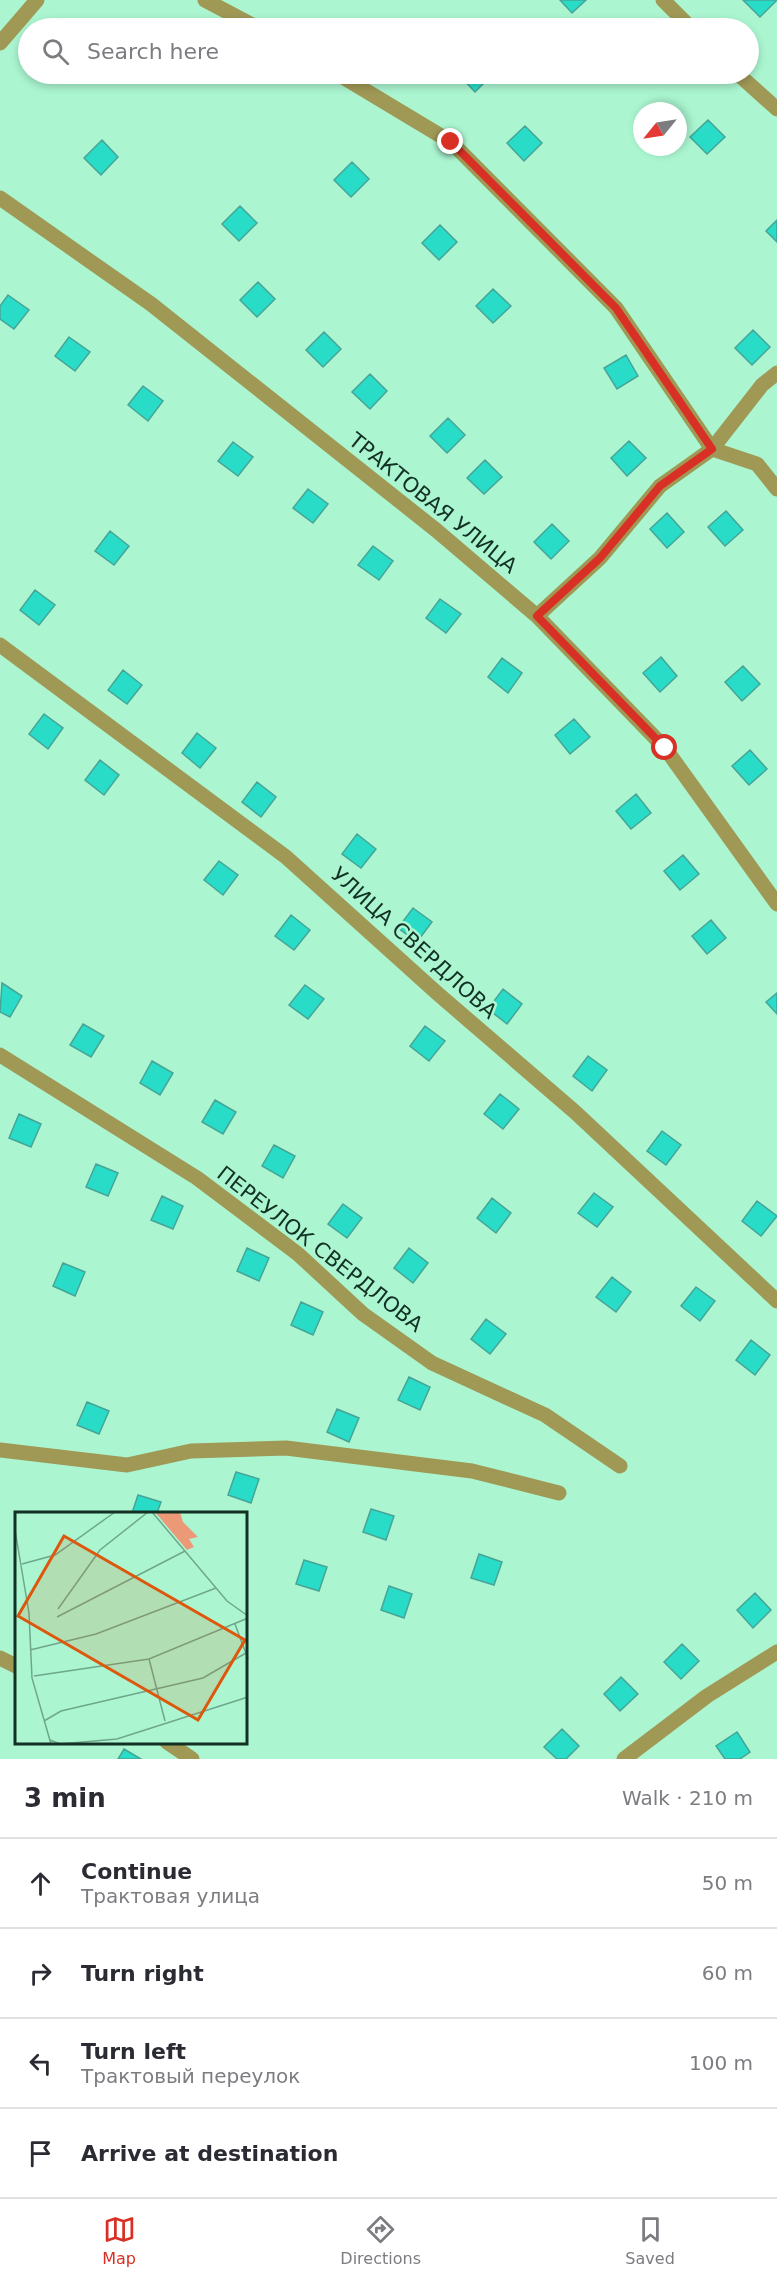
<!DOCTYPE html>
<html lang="en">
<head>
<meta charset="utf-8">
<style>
  body { margin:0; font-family:"DejaVu Sans",sans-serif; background:#f7f7f7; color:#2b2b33 }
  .compass { position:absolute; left:633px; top:102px; width:54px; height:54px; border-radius:50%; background:#fff; box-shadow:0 3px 9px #0003; rotate:240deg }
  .stop { position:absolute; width:18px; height:18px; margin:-14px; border:4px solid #d93025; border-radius:50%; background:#fff }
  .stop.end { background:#d93025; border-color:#fff; box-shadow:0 2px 6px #0008 }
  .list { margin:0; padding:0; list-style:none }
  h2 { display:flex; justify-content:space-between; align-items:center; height:78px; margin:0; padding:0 24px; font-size:26px }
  h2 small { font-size:20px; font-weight:400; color:#7c7c81 }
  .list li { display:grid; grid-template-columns:39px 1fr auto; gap:18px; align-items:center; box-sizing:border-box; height:90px; padding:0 24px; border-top:2px solid #e1e1e2 }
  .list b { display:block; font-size:22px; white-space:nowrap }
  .list p { margin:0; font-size:20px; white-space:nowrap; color:#7c7c81 }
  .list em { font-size:20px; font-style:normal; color:#7c7c81 }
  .icon { flex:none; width:33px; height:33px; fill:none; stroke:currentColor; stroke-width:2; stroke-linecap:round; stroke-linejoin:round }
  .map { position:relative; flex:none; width:777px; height:1759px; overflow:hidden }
  .search { position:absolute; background:#fff; box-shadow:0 3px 9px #0003; left:18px; right:18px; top:18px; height:66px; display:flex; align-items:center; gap:15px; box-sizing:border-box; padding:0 21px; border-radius:33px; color:#7c7c81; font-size:22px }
  .sheet { height:438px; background:#fff }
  nav { display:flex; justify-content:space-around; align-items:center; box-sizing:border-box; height:84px; border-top:2px solid #e1e1e2; background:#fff; font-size:16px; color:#7c7c81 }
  nav a { display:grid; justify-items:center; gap:3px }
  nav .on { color:#d93025 }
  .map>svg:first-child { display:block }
  .building { fill:#28dcc7; stroke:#47a496; stroke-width:1.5 }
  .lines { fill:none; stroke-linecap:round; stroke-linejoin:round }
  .street { stroke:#a09855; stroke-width:15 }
  .route { stroke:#d93025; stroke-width:8 }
  .labels { text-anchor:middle; stroke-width:5; stroke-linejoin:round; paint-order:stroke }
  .street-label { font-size:21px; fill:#123124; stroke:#abf6d1 }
  .inset-road { fill:none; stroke:#6ea78c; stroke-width:1.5 }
  .view { fill:#dd570d; fill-opacity:0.15; stroke:#dd570d; stroke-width:3 }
  .inset-edge { fill:none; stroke:#123124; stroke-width:3 }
</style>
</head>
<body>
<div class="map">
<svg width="777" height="1759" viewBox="0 0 777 1759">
  <rect width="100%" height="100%" fill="#abf6d1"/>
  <path class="building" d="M560,0H586L572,13Z
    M743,0H777L760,17Z
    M458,74H493L475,92Z
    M708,120L725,137L707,154L690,137Z
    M525,126L542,143L524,161L507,143Z
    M102,140L118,157L101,175L84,158Z
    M352,162L369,179L351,197L334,180Z
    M240,206L257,223L239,241L222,224Z
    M777,220V242L766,231Z
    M440,225L457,242L439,260L422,243Z
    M258,282L275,299L257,317L240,300Z
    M493,289L511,306L493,323L476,306Z
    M8,295L29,310L14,329L0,319V306Z
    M753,330L770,347L752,365L735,348Z
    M324,332L341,349L323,367L306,350Z
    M69,337L90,352L75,371L55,356Z
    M626,355L638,376L617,389L604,368Z
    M370,374L387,391L370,409L352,392Z
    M143,386L163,401L148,421L128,405Z
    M448,418L465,435L447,453L430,436Z
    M629,441L646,458L627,476L611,458Z
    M233,442L253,457L238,476L218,461Z
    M485,460L502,477L484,494L467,478Z
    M308,489L328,504L313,523L293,508Z
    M726,511L743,530L725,546L708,527Z
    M667,513L684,532L667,548L650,529Z
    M552,524L569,541L551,559L534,542Z
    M110,531L129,546L114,565L95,551Z
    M373,546L393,561L379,580L358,565Z
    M35,590L55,605L39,625L20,610Z
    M440,599L461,614L446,633L426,618Z
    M661,657L677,676L660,692L643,673Z
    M502,658L522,673L508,693L488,677Z
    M743,666L760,684L742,701L725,682Z
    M123,670L142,685L127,704L108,690Z
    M44,714L63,728L48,749L29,734Z
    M574,719L590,737L570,754L555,735Z
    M197,733L216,748L200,768L182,753Z
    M750,750L767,769L749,785L732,766Z
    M100,760L119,775L104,795L85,780Z
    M257,782L276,797L261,817L242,802Z
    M636,794L651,813L631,829L616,811Z
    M357,834L376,849L361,868L342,854Z
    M683,855L699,874L680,890L664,871Z
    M219,861L238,875L223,895L204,880Z
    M413,908L432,922L417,942L398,928Z
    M291,915L310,930L294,950L275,936Z
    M711,920L726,938L707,954L692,936Z
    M2,983L22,996L10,1017L0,1012Z
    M305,985L324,999L308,1019L289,1005Z
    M503,989L522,1004L507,1024L488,1009Z
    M777,993V1014L766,1002Z
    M83,1024L104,1036L91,1057L70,1045Z
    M425,1026L445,1041L429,1061L410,1046Z
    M588,1056L607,1070L592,1091L573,1076Z
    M152,1061L173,1073L160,1095L140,1083Z
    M500,1094L519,1109L503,1129L484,1114Z
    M215,1100L236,1112L223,1134L202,1122Z
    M19,1114L41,1124L31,1147L9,1138Z
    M662,1131L681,1145L666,1165L647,1151Z
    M274,1145L295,1156L283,1178L262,1166Z
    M96,1164L118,1173L108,1196L86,1187Z
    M594,1193L613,1207L597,1227L578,1213Z
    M162,1196L183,1206L173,1229L151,1220Z
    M492,1198L511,1213L496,1233L477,1218Z
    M757,1201L777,1216L761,1236L742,1221Z
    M343,1204L362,1218L347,1238L328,1224Z
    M247,1248L269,1258L259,1281L237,1271Z
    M409,1248L428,1263L413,1283L394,1268Z
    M63,1263L85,1272L75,1296L53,1286Z
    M612,1277L631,1292L616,1312L596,1297Z
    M696,1287L715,1301L700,1321L681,1306Z
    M301,1302L323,1312L313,1335L291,1325Z
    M486,1319L506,1334L490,1354L471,1339Z
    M751,1340L770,1355L755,1375L736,1360Z
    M409,1377L430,1387L420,1410L398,1400Z
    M87,1402L109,1411L99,1434L77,1425Z
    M337,1409L359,1418L349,1442L327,1432Z
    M236,1472L259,1479L251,1503L228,1495Z
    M138,1495L161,1502L157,1513H132Z
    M371,1509L394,1516L386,1540L363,1532Z
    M479,1554L502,1562L494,1585L471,1578Z
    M304,1560L327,1567L319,1591L296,1584Z
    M389,1586L412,1594L404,1618L381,1610Z
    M755,1593L771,1610L753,1628L737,1610Z
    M682,1644L699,1661L681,1679L664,1662Z
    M621,1677L638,1694L620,1711L604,1694Z
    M562,1729L579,1746L566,1759H557L544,1747Z
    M737,1732L750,1752L740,1759H725L716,1746Z
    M124,1749L141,1759H118Z"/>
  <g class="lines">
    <path class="street" d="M205,0L258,28
      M663,0L691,28
      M0,43L37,0
      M338,74L451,142L616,308L712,449L757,464L777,489
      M738,74L777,109
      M0,198L151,304L436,530L537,616L665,748L777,904
      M537,616L600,558L660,486L712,449L762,385L777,373
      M0,645L286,857L437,993L575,1112L777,1301
      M0,1055L197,1178L298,1254L363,1314L432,1363L545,1415L620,1466
      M0,1450L127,1465L191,1451L286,1448L472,1471L559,1493
      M0,1658L16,1666
      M167,1742L192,1759
      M624,1759L707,1696L777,1652"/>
  </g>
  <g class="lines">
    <path class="route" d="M451,142L616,308L712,449L660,486L600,558L537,616L665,748"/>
  </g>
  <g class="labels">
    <g class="street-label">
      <text transform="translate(433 503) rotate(39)" y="7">ТРАКТОВАЯ УЛИЦА</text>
      <text transform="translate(414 943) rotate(42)" y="7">УЛИЦА СВЕРДЛОВА</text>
      <text transform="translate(320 1249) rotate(38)" y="7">ПЕРЕУЛОК СВЕРДЛОВА</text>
    </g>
  </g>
  <g transform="translate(15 1512)">
    <rect width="232" height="232" fill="#abf6d1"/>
    <path d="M140,0H165L168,10L183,25L174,27L179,35L172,38Z" fill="#ec9977"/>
    <path class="inset-road" d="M137,0L212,89L233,104M0,18L14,101L17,166L36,232M7,52L40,43L100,0M43,97L85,38L133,0M42,105L170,39M220,112L233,147M15,138L81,122L201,76M134,147L150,209M19,164L134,147L233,106M29,209L46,199L188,166L231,141M35,228L45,232L102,227L233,185"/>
    <path class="view" d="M49,24L230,128L183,208L3,104Z"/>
    <rect width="232" height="232" class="inset-edge"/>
  </g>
</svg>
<svg class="compass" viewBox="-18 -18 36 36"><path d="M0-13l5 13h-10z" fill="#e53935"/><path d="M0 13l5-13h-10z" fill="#7c7c81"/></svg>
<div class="stop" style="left:665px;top:748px"></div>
<div class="stop end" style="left:451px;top:142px"></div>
<div class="search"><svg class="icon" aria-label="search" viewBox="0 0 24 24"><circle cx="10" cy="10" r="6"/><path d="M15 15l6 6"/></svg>Search here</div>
</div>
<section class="sheet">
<h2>3 min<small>Walk · 210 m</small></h2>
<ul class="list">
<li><svg class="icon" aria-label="ahead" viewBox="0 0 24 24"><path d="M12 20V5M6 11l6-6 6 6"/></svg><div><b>Continue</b><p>Трактовая улица</p></div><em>50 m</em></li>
<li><svg class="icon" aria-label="right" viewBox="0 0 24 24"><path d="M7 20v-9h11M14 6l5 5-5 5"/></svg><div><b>Turn right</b></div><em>60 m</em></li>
<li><svg class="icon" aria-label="left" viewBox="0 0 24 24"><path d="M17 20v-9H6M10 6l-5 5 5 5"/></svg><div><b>Turn left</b><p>Трактовый переулок</p></div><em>100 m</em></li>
<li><svg class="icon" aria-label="arrive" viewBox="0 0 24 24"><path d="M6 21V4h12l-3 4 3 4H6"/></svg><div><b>Arrive at destination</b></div></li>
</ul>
</section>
<nav>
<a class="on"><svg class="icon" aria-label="map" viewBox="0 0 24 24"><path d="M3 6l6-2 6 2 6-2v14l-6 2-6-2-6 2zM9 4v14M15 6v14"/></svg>Map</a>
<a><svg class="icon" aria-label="directions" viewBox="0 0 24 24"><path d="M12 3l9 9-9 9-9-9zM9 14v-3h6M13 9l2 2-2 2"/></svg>Directions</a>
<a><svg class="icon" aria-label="saved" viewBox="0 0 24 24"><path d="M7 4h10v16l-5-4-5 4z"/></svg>Saved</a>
</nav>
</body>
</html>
